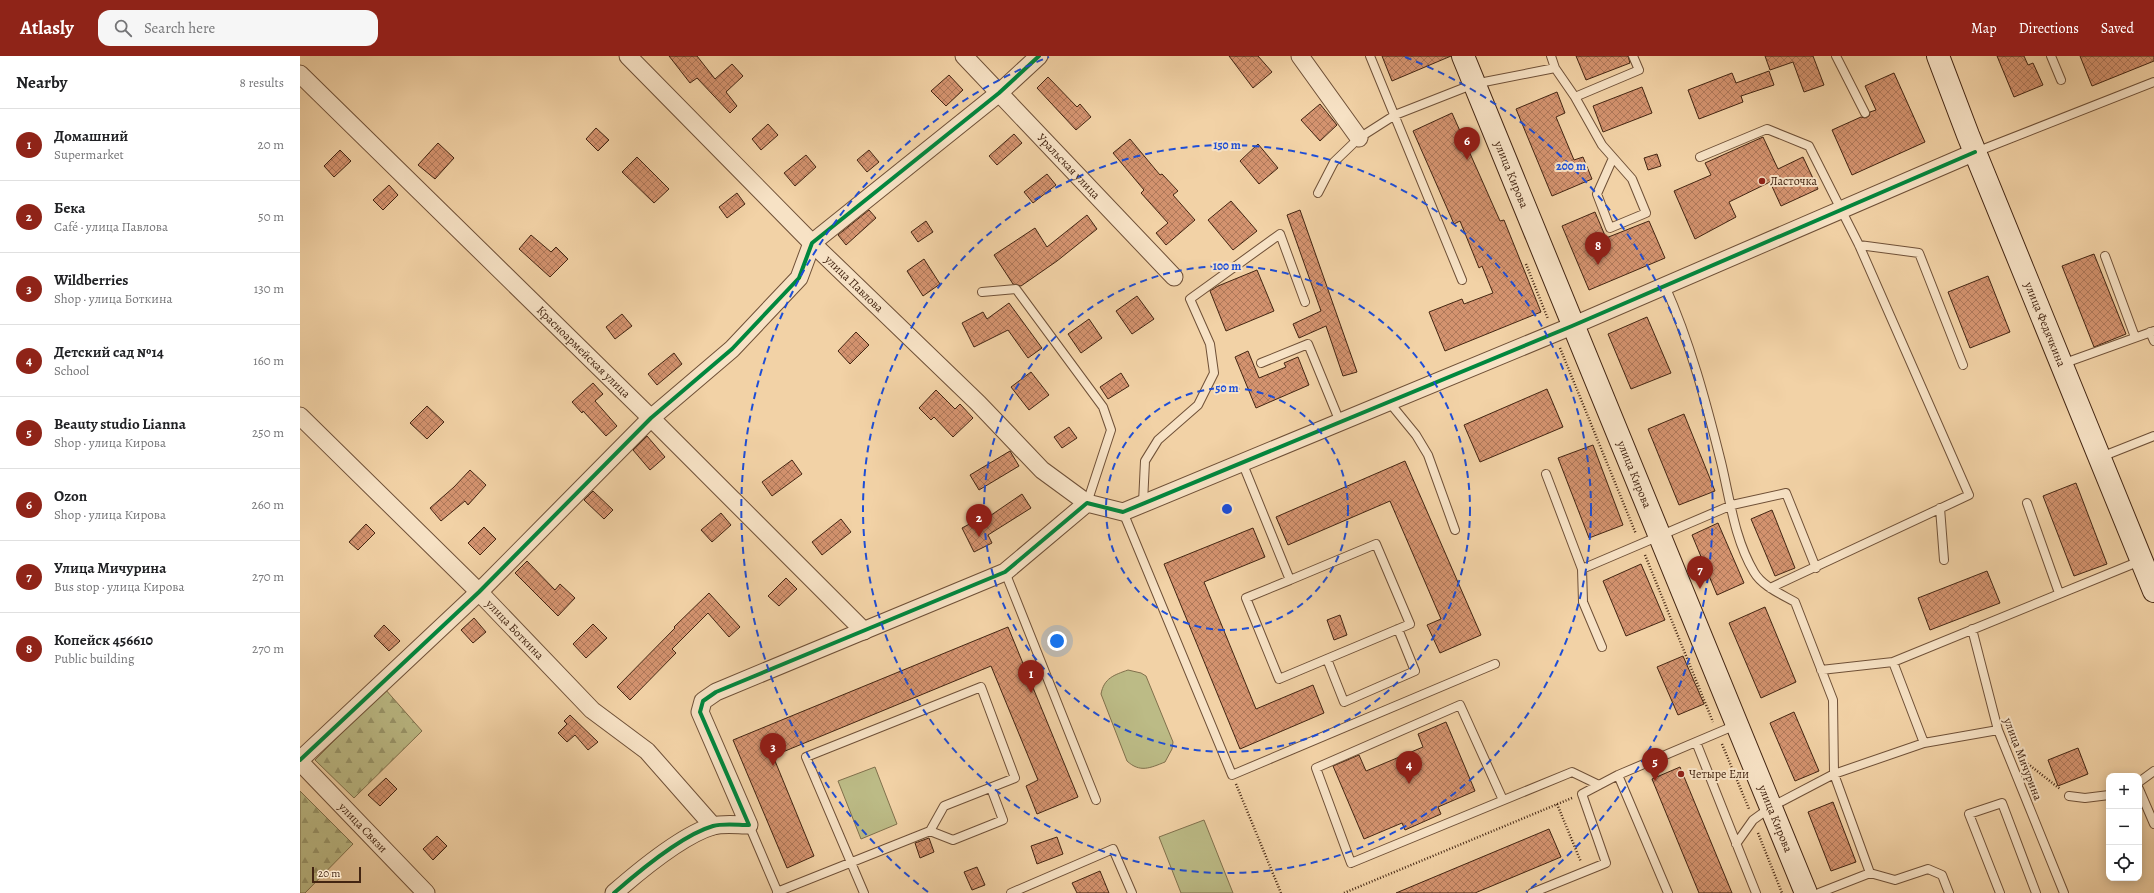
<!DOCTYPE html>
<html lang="en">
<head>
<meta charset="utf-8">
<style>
  body { margin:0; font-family:Alegreya,serif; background:#f6f6f6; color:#202124 }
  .controls { position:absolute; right:12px; bottom:12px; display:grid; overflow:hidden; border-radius:8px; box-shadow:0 2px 10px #0003 }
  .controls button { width:36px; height:36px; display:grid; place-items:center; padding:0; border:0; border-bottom:1px solid #e0e0e0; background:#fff; color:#202124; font:20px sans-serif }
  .scale { position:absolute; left:12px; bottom:10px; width:49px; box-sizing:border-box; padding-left:4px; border:2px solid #432512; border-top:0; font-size:11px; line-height:14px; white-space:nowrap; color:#432512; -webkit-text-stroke:3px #f7e2c5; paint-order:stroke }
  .you { position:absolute; left:757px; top:585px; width:14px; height:14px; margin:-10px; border:3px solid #fff; border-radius:50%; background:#1a73e8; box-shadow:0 0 0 6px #1a73e833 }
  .badge { display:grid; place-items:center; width:26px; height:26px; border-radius:50%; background:#8f2418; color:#fff; font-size:13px; font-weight:700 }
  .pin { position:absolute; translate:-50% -33px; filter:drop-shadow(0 1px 2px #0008) }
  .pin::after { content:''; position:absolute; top:21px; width:14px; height:12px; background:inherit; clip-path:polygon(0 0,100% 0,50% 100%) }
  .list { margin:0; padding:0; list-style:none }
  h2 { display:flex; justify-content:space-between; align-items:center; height:52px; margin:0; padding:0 16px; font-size:17px }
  h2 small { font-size:13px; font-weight:400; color:#757577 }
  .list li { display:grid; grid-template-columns:26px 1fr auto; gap:12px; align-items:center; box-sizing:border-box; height:72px; padding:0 16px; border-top:1px solid #e0e0e0 }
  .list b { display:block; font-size:15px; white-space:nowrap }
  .list p { margin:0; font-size:13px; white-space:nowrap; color:#757577 }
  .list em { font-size:13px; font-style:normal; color:#757577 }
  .icon { flex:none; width:22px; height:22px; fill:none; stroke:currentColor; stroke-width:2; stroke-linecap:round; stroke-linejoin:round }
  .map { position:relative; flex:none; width:1854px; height:837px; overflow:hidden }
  header { display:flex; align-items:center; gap:24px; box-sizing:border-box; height:56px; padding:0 20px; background:#8f2418; color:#fff }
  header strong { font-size:19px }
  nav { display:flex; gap:22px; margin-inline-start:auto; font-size:14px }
  .search { width:280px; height:36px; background:#f6f6f6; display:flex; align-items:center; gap:10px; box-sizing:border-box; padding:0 14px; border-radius:12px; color:#757577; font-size:15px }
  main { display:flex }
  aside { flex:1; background:#fff }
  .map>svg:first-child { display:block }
  .forest { fill:url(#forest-firs); stroke:#80704c }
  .garden { fill:#bcbb86; stroke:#80704c }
  .building { fill:url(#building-cross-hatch); stroke:#432512 }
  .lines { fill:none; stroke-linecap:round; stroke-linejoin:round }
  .lane-casing { stroke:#6f5037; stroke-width:10 }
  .street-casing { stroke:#6f5037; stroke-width:19 }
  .secondary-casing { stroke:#432512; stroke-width:24 }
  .path { stroke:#432512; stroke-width:2.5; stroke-dasharray:1 2; stroke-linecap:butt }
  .lane { stroke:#f7e2c5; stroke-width:8 }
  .street { stroke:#f7e2c5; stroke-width:17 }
  .secondary { stroke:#f7e2c5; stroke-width:22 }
  .cycleway-casing { stroke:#f7e2c5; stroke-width:6 }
  .cycleway { stroke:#00873e; stroke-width:4 }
  .ring { fill:none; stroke:#1d4ed8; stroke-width:2; stroke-dasharray:7 5 }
  .poi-dot { fill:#8f2418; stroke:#f7e2c5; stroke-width:1.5 }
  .labels { text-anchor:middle; stroke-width:4; stroke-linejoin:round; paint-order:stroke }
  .street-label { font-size:12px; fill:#432512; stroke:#f7e2c5 }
  .poi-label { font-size:12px; fill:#432512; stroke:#f7e2c5; text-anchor:start }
  .centre { fill:#1d4ed8; stroke:#f7e2c5; stroke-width:2 }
  .ring-label { font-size:12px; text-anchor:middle; font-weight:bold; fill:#1d4ed8; stroke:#f7e2c5; stroke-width:4; stroke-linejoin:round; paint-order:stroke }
</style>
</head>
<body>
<header>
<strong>Atlasly</strong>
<div class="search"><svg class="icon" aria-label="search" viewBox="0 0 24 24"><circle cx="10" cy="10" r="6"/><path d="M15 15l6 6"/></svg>Search here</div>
<nav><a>Map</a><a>Directions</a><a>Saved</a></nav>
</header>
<main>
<aside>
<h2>Nearby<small>8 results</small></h2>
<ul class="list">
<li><span class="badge">1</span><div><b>Домашний</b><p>Supermarket</p></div><em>20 m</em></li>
<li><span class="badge">2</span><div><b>Бека</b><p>Café · улица Павлова</p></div><em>50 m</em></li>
<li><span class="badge">3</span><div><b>Wildberries</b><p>Shop · улица Боткина</p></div><em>130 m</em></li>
<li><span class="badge">4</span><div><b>Детский сад №14</b><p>School</p></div><em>160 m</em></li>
<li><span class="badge">5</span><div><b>Beauty studio Lianna</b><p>Shop · улица Кирова</p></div><em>250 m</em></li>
<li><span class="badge">6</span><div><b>Ozon</b><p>Shop · улица Кирова</p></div><em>260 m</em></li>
<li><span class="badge">7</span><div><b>Улица Мичурина</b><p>Bus stop · улица Кирова</p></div><em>270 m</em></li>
<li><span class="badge">8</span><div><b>Копейск 456610</b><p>Public building</p></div><em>270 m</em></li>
</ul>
</aside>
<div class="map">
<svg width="1854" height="837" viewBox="0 0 1854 837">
  <defs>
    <pattern id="forest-firs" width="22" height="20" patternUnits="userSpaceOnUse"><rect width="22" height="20" fill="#bcbb86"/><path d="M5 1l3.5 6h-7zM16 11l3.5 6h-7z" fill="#9a986c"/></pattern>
    <pattern id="building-cross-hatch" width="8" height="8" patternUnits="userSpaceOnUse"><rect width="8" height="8" fill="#d4936f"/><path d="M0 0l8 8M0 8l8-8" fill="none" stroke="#ae785a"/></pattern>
  </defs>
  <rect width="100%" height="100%" fill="#f2d2a6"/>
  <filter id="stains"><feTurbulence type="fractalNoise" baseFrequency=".005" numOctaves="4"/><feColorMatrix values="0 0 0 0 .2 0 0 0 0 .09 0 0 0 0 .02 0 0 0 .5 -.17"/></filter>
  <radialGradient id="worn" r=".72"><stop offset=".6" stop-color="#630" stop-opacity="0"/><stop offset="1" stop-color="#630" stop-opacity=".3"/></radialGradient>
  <path class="forest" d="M85,633L122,675L54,742L15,704Z
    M0,735L53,788L5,837H0Z"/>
  <path class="garden" d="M828,614L841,617L846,620L873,686L872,693L865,706C850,712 840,717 827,705L801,638C804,622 814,619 828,614Z
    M575,711L597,768L561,783L538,725Z
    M904,764L933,837H881L859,781Z"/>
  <path class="building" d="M369,0H397L415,23L432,8L443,20L426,36L437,50L430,57L397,22L390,27Z
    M929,0H958L972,16L953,32Z
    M1082,0H1151L1092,25Z
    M1276,0H1328L1330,7L1286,24Z
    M1465,0H1513L1524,29L1504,36L1493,6L1470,14Z
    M1697,0H1724L1728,9L1733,7L1743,29L1714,41Z
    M1780,0H1854V5L1792,30Z
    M1469,15L1474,29L1441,40L1443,46L1399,63L1388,34L1432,17L1436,27Z
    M1594,17L1625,86L1552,119L1532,74L1561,61L1565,62L1569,60L1570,56L1576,54L1565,30Z
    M649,19L663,34L646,50L631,35Z
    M748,21L777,51L780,48L791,61L776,74L737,32Z
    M1342,31L1352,57L1303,76L1293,50Z
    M1257,36L1265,57L1256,61L1274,104L1283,101L1292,123L1252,140L1216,53Z
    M1020,48L1037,69L1020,85L1001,64Z
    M1152,57L1200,165L1204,164L1241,256L1145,295L1129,256L1162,243L1164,248L1193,237L1182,210L1179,212L1160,165L1154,168L1113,75Z
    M468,68L478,79L461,94L452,83Z
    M296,72L309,84L298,95L286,83Z
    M714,78L722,87L697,109L689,100Z
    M1463,81L1478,113L1503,101L1518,133L1481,150L1470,126L1429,146L1436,161L1395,183L1374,135L1411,119L1405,107Z
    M830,83L860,119L862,118L878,135L873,139L895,164L866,189L856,177L868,167L841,137L844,134L813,97Z
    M138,87L154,102L135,123L118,109Z
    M958,88L978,112L959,128L940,105Z
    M40,94L51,105L34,121L24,110Z
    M569,94L579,106L567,116L557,104Z
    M1357,98L1361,110L1348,114L1344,102Z
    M506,99L516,111L495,130L484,117Z
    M337,101L369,133L354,147L322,116Z
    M747,118L756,129L733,147L724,136Z
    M89,129L98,139L83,154L73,144Z
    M437,137L445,148L427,162L419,151Z
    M931,145L957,175L933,194L908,164Z
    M569,154L576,162L546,189L538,179Z
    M1000,154L1057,316L1043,320L1026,270L999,282L993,268L1021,255L987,159Z
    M1295,156L1306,182L1349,165L1365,202L1289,234L1262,170Z
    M787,159L797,173L757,205L721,230L713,228L694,199L735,172L747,191Z
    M626,165L633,176L618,186L611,176Z
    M231,179L251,196L256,191L268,203L250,221L219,193Z
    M1794,198L1826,278L1794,291L1762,210Z
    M624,203L640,228L623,240L607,215Z
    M957,214L974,255L926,275L910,235L918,230Z
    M1688,220L1710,276L1670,292L1648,236Z
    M837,240L854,263L832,278L816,255Z
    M709,247L742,292L728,302L708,274L674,291L662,267L683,256L687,263Z
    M322,258L332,270L315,283L306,271Z
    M1347,261L1371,317L1331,333L1308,278Z
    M789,263L802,282L781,297L768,278Z
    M556,276L569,289L550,308L538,295Z
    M948,295L959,322L986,311L984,307L998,301L1009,329L956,352L935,301Z
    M374,297L382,308L357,329L348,318Z
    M731,316L749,339L729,354L711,331Z
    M821,317L829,330L808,343L800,331Z
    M293,327L303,338L295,345L317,370L306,380L283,355L282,357L272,346Z
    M1247,333L1263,371L1180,406L1164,369Z
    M636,334L655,353L660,348L673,362L653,381L634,361L631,364L619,352Z
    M127,350L144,366L127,383L110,367Z
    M1384,358L1415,435L1379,449L1348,373Z
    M769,371L777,382L762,392L754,381Z
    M347,380L365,401L350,414L333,394Z
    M1293,389L1323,469L1289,482L1258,402Z
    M710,395L719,410L679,434L670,419Z
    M492,404L502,418L472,440L462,426Z
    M1105,405L1181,579L1140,597L1127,569L1141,563L1090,445L988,489L976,461Z
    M170,414L186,429L168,449L165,445L141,465L130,452L154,431Z
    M1776,427L1807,508L1774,520L1743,440Z
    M293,435L313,454L304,463L284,444Z
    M722,438L731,452L688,479L692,487L674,496L662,472L679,463L681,466Z
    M1472,454L1495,512L1475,520L1451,463Z
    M421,457L431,469L412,486L401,474Z
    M541,463L551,476L522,499L512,486Z
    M1418,467L1444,527L1417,539L1392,479Z
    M66,468L75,477L58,494L49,486Z
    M184,471L196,483L180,499L168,487Z
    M953,472L965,501L904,526L956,653L1013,629L1024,657L940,693L864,508Z
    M227,505L255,534L260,528L275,542L258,560L215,517Z
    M1341,508L1365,564L1326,580L1303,525Z
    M1687,515L1700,547L1630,574L1618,542Z
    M486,522L497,533L479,550L468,540Z
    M409,537L440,571L429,581L408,557L372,593L376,597L330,644L317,631L375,572L374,571Z
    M1465,551L1496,626L1461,642L1429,567Z
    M1040,559L1047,579L1034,584L1027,564Z
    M174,562L186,576L173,587L161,574Z
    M293,568L307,582L286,602L273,588Z
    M84,569L100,585L89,595L74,580Z
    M708,571L778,741L737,758L726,730L738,724L691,610L473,700L514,800L487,812L433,684Z
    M1383,600L1404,648L1378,659L1357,611Z
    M1494,656L1519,715L1495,725L1470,667Z
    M270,659L298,686L288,694L275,679L267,686L258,677L267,668L264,665Z
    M1146,666L1175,735L1138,751L1141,758L1105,774L1102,767L1064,783L1033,710L1059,699L1066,715L1123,691L1118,678Z
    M1778,692L1788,718L1758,730L1748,704Z
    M1380,711L1432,837H1399L1352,723Z
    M86,722L97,733L80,750L68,739Z
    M1533,746L1556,806L1531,815L1508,756Z
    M1249,773L1261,801L1175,837H1096Z
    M137,780L147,790L133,804L123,793Z
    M757,781L763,798L737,808L731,790Z
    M629,782L634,796L620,802L615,787Z
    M677,811L685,829L672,834L664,816Z
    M800,815L809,837H777L772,827Z"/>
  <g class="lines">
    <defs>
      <path id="lane" d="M1070,0L1162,224
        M1251,0L1255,12
        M1536,0L1565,57
        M1751,0L1761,24
        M1275,41L1339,14L1333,0
        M1676,96L1854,26
        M1400,101L1467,73L1509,90L1559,189L1669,439L1470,532
        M1018,137L1034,106L1059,82L1095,59L1174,28L1255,12L1275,41L1302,89L1332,123L1346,157L1310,172L1297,138L1313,102
        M1559,189L1619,197L1663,309
        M1805,200L1835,281
        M1365,230C1390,286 1406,346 1421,406C1430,443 1434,482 1454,516C1462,530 1481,538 1495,546L1533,644L1534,718L1570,817L1595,824L1628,813L1642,819L1649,837
        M682,236L716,233L803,351L811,374L787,447
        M1850,276L1854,285
        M961,307L1008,288L1040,366
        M1762,308L1854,275
        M1089,346L1116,379L1128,399L1155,474
        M1801,401L1854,380
        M942,406L990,524L946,542L979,623L1110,568L1076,488L990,524
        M1246,418L1282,513L1432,449L1486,437L1516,512
        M843,447L845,405L858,384L898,349L914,317L910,288L890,243L980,178L1005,246
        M1727,447L1759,537
        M1640,452L1644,504
        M823,456L932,719L1195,608
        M1282,513L1283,546L1302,591
        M705,516L796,744
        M1672,573L1698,674L1764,837
        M1027,603L1044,646L1115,615L1098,573
        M1593,606L1624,687
        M1521,614L1593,606L1840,505
        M1396,686L1456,837
        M1318,719L1368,837
        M1839,726L1854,715
        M1839,733L1854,768
        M1769,740L1785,742L1809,739
        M1203,744L1160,649L1016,712L1051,807L1272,716L1299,729
        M449,769L478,837
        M630,775L653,784L703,764L691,732
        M1436,788L1453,764L1471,751L1534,718L1624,687L1698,674
        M477,836L630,775L644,750L715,722L681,631L506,701L564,837
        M711,837L813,793L832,837
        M1232,837L1306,807L1282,738L1318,719L1436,669
        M1519,837L1570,817
        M1700,837L1669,758L1702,747L1736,837"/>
      <g id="street">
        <path id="s1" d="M328,0L512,187L678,347L742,414L787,447"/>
        <path id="s2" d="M664,0L874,221"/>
        <path d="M1000,0L1059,82"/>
        <path id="s3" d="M0,18L351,362L564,575"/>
        <path id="s4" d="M0,360L179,536L292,654L347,695L413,770"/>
        <path d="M0,704L179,536L351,362L432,293L499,222L512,187L699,37L739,0"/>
        <path id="s5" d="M0,706L126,837"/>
        <path d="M314,837C338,816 382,779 413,770C423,767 438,769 449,769L400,656L403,645L416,636L705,516L787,447L823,456L1272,270L1675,96"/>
      </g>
      <g id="secondary">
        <path id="s6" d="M1163,0L1506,837"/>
        <path id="s7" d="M1638,0L1668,79L1854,535"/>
      </g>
    </defs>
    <use href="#lane" class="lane-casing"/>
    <use href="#street" class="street-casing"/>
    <use href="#secondary" class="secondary-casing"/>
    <path class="path" d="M1226,208L1248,263
      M1260,292L1336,478
      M1345,499L1413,666
      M1422,688L1449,753
      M1723,704L1760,733
      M936,728L981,837
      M1257,748L1281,806
      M1458,777L1482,837
      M1044,837L1272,742"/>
    <use href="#lane" class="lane"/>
    <use href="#street" class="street"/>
    <use href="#secondary" class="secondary"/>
    <defs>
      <path id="cycleway" d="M0,704L179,536L351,362L432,293L499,222L512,187L699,37L739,0
        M314,837C338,816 382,779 413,770C423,767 438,769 449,769L400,656L403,645L416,636L705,516L787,447L823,456L1272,270L1675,96"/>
    </defs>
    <use href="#cycleway" class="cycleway-casing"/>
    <use href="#cycleway" class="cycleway"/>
  </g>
  <g class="ring">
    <circle cx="927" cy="453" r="121"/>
    <circle cx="927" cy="453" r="243"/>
    <circle cx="927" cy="453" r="364"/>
    <path d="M628 836A486 486 0 0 1 749 1M1105 1A486 486 0 0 1 1226 836"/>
  </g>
  <g class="poi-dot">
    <circle cx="1462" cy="125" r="4"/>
    <circle cx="1381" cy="718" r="4"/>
  </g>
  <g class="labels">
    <g class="street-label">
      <text dy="4" stroke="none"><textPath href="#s2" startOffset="152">Уральская улица</textPath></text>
      <text dy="4" stroke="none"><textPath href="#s6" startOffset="128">улица Кирова</textPath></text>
      <text dy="4" stroke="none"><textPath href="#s1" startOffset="321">улица Павлова</textPath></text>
      <text dy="4" stroke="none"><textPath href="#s7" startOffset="289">улица Федячкина</textPath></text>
      <text dy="4" stroke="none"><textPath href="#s3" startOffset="397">Красноармейская улица</textPath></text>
      <text dy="4" stroke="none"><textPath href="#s6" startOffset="452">улица Кирова</textPath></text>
      <text dy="4" stroke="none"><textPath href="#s4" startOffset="303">улица Боткина</textPath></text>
      <text transform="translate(1723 703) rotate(69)" y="4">улица Мичурина</text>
      <text dy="4" stroke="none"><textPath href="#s6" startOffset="824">улица Кирова</textPath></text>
      <text dy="4" stroke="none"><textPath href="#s5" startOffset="91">улица Связи</textPath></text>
    </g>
    <g class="poi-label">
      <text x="1470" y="129">Ласточка</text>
      <text x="1389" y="722">Четыре Ели</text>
    </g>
  </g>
  <circle cx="927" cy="453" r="6" class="centre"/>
  <g class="ring-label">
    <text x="927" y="93">150 m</text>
    <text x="1271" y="114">200 m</text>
    <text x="927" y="214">100 m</text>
    <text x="927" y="336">50 m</text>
  </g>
  <rect width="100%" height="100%" filter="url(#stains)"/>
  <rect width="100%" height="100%" fill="url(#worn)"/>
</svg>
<div class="controls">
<button>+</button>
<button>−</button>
<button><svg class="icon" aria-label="locate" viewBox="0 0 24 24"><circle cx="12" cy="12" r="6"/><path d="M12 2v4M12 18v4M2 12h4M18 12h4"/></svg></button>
</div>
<div class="scale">20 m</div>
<div class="you"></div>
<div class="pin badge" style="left:731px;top:637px">1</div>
<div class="pin badge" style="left:679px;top:481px">2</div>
<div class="pin badge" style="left:473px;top:710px">3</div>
<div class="pin badge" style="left:1109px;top:728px">4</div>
<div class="pin badge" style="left:1355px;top:725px">5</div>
<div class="pin badge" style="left:1167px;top:104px">6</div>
<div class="pin badge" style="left:1400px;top:533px">7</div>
<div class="pin badge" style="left:1298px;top:209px">8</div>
</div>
</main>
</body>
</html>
